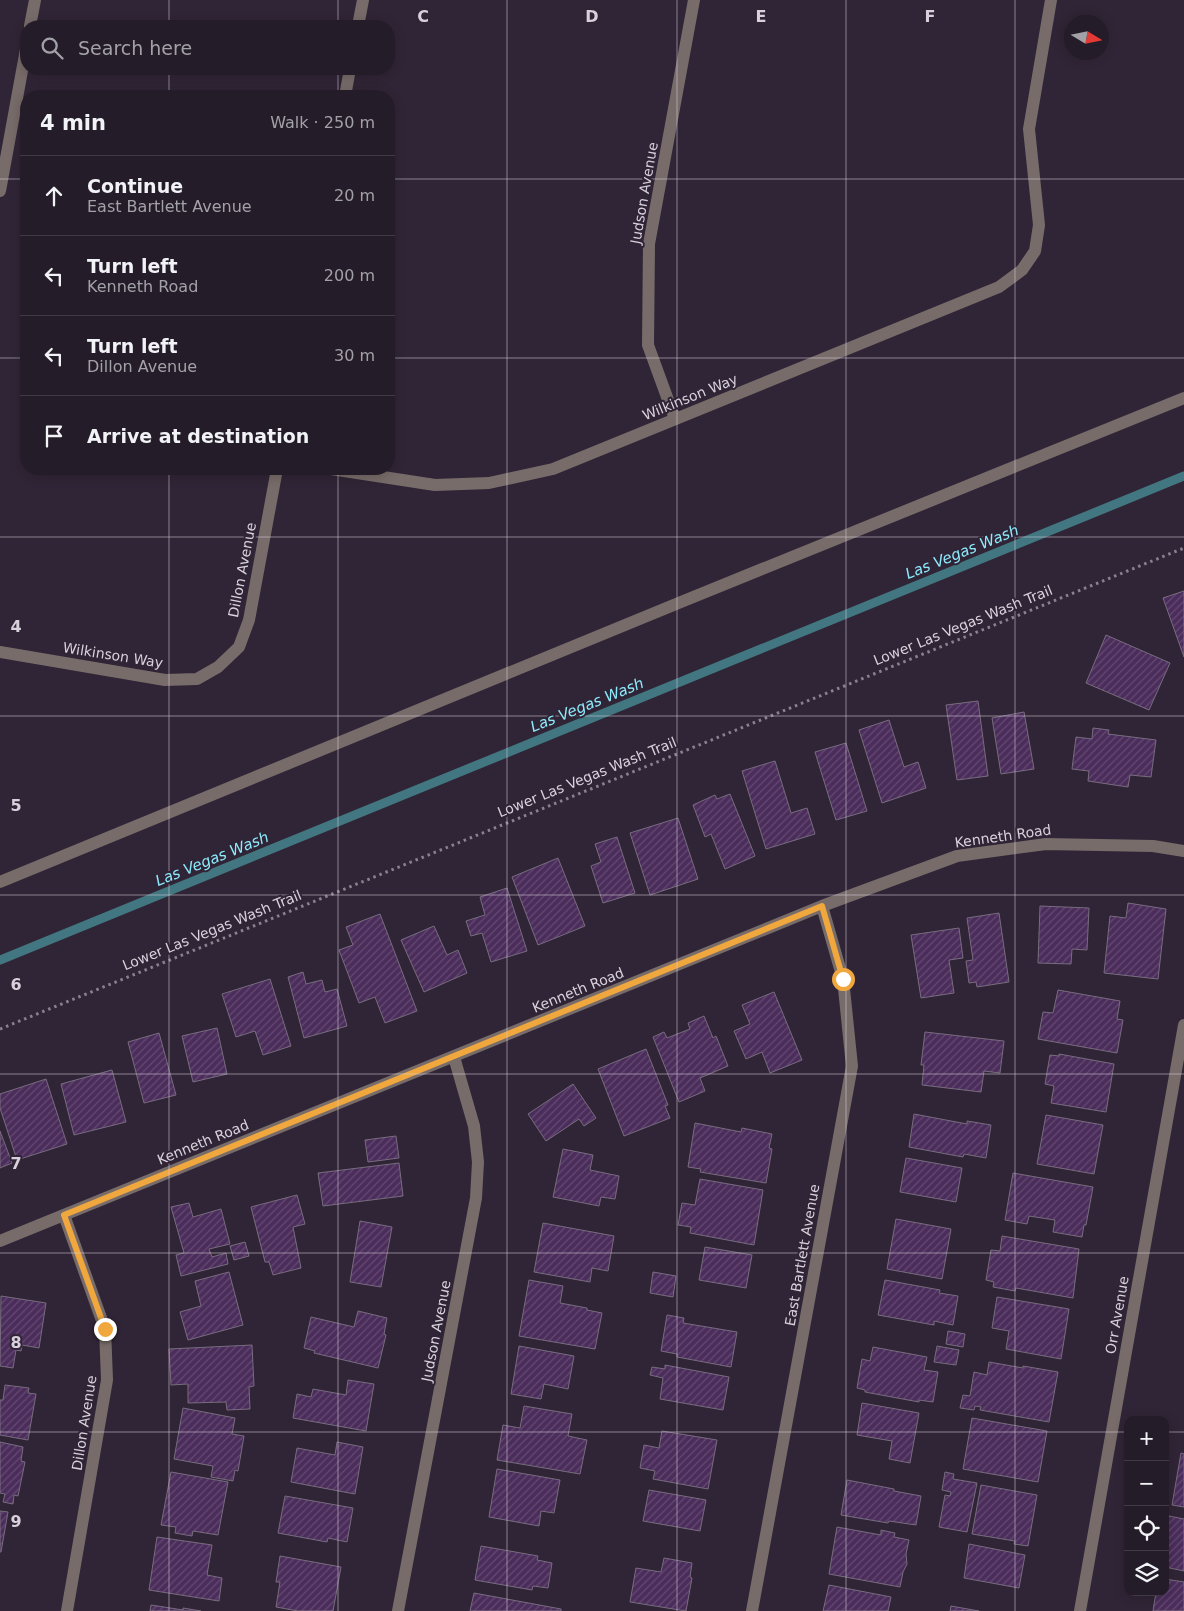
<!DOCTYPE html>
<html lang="en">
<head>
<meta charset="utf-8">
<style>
  body { margin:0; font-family:"DejaVu Sans",sans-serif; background:#302934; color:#f1f3f6 }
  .controls { position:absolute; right:15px; bottom:15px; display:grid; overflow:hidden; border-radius:10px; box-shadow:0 2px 12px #0003 }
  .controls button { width:45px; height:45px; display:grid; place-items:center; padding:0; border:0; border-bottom:1px solid #413a45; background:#241c28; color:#f1f3f6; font:25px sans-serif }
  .compass { position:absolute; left:1064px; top:15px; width:45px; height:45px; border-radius:50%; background:#241c28; box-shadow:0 2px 12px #0003; rotate:100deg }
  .stop { position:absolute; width:15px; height:15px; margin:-11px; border:4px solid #efa73e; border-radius:50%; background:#fff }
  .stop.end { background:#efa73e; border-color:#fff; box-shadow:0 1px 5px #0008 }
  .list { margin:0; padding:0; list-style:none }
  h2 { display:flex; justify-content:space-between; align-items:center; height:65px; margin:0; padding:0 20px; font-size:21px }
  h2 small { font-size:16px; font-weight:400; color:#a3a1a8 }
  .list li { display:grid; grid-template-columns:32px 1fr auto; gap:15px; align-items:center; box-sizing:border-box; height:80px; padding:0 20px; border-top:1px solid #413a45 }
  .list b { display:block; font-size:19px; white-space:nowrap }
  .list p { margin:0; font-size:16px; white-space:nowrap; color:#a3a1a8 }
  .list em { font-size:16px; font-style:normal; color:#a3a1a8 }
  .icon { flex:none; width:28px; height:28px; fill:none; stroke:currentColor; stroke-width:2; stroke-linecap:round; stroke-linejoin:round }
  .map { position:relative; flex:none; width:1184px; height:1611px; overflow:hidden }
  .search { position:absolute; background:#241c28; box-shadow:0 2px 12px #0003; left:20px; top:20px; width:375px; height:55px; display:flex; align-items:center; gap:12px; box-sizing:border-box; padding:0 18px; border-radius:20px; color:#a3a1a8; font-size:19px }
  .panel { position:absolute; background:#241c28; box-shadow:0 2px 12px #0003; left:20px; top:90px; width:375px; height:385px; border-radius:20px }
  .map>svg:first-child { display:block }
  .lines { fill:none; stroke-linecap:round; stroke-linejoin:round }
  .stream { stroke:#427681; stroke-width:9 }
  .building { fill:url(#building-hatch); stroke:#786c7f }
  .path { stroke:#8a818f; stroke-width:3; stroke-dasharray:2.5 4; stroke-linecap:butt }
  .minor { stroke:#786c6a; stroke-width:12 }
  .route { stroke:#efa73e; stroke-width:6 }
  .grid { fill:none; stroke:#d8d1dc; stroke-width:1; stroke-opacity:0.55 }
  .labels { text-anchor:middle; stroke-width:4; stroke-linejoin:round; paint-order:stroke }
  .street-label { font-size:14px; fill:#d8d1dc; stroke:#302536 }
  .water-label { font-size:15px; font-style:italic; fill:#8deafb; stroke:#302536 }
  .grid-label { font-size:16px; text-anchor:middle; font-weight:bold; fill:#d8d1dc; stroke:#302536; stroke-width:4; stroke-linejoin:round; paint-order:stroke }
</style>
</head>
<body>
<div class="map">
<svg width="1184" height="1611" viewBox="0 0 1184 1611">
  <defs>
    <pattern id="building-hatch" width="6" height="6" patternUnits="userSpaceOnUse" patternTransform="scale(1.25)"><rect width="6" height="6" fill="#4b2d5b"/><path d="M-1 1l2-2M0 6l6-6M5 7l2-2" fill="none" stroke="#644a72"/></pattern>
  </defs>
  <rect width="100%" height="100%" fill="#302536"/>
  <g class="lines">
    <path class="stream" d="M0,960L1184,476"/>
  </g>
  <path class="building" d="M1184,591V657L1163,598Z
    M1106,635L1170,663L1149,710L1086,683Z
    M978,701L988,776L957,780L946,705Z
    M1024,712L1034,769L1001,774L992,718Z
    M889,720L904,767L918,762L926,788L882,803L859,730Z
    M1093,728L1109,730L1108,734L1156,740L1151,777L1130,775L1128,787L1088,781L1089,771L1072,769L1076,737L1092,739Z
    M846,743L867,811L836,820L815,752Z
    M775,761L791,813L807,808L815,834L766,849L742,771Z
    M730,794L755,856L725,869L711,834L705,837L693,805L715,795L717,799Z
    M678,818L698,879L650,895L630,833Z
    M617,837L635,893L603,903L591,866L601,862L595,844Z
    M558,858L585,926L538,945L512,877Z
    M507,888L527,951L491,962L482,933L471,936L466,921L485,915L480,897Z
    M1128,903L1166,909L1158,979L1104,973L1110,916L1126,918Z
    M1040,906L1089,908L1087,950L1072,949L1071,964L1038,963Z
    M999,913L1009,982L977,987L976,982L969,983L966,961L973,960L967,918Z
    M380,914L417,1011L385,1023L375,997L359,1003L339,950L353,945L346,927Z
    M434,926L447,955L458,950L467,973L424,992L401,940Z
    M959,928L963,958L949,960L954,993L921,998L911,935Z
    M303,972L306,984L322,980L325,992L337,989L347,1026L304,1038L288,977Z
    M270,979L291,1046L263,1055L255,1031L236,1037L222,994Z
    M1058,990L1120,1001L1117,1019L1123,1020L1117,1053L1038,1039L1043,1012L1053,1013Z
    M774,992L802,1060L770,1073L762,1052L746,1059L734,1031L750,1024L742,1005Z
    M704,1016L713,1038L716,1036L728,1066L700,1078L705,1091L679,1102L653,1037L664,1032L667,1038L690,1029L688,1023Z
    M217,1028L227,1074L193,1082L182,1036Z
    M925,1032L1004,1041L1000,1073L984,1071L981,1092L922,1085L924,1065H921Z
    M159,1033L176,1095L144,1103L128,1042Z
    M646,1049L668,1105L665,1106L670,1118L624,1136L598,1069Z
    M1059,1054L1114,1064L1106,1112L1051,1103L1054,1086L1045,1084L1050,1055L1059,1056Z
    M112,1070L126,1122L74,1135L61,1084Z
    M46,1079L67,1144L17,1160L0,1108V1094Z
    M573,1084L596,1118L584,1126L579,1119L546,1141L528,1114Z
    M914,1114L967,1124V1121L991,1125L986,1158L964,1154L963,1157L909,1147Z
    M1046,1115L1103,1125L1094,1174L1037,1164Z
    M695,1123L741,1132L742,1128L772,1134L769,1148L772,1149L766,1183L700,1172L701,1169L688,1167Z
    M0,1131L12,1163L0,1168Z
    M396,1136L399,1158L368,1162L365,1140Z
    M563,1149L593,1155L590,1170L619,1176L615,1199L601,1197L599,1206L553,1197Z
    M906,1158L962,1168L956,1202L900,1192Z
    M399,1163L403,1196L323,1206L318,1173Z
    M1013,1173L1093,1187L1086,1225H1084L1082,1237L1053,1232L1055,1220L1029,1216L1027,1224L1005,1220Z
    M700,1179L763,1190L754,1245L690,1233L691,1227L678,1225L682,1203L695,1205Z
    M297,1195L305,1224L293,1227L301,1268L273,1275L269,1262H265L251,1207Z
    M189,1203L193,1217L221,1209L230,1244L209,1249L212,1257L226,1253L228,1264L181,1276L176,1255L184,1253L171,1207Z
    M896,1219L951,1229L942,1279L887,1269Z
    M360,1221L392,1227L381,1287L350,1282Z
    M543,1223L614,1236L608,1271L592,1268L590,1282L534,1272Z
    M1002,1236L1079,1249L1073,1298L1016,1288L1015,1291L993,1287L994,1282L986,1280L991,1250L1000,1251Z
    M245,1242L249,1256L234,1260L230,1246Z
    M705,1247L752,1255L746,1288L699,1280Z
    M229,1272L243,1325L188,1340L180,1312L201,1306L195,1281Z
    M653,1272L676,1276L673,1297L650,1293Z
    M529,1280L563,1286L560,1303L587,1308V1310L602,1313L595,1349L519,1336Z
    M885,1280L940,1290L939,1293L958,1296L953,1325L934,1321V1325L878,1315Z
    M1,1296L46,1303L39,1348L22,1345L21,1351L16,1350L13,1368L0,1366Z
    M997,1297L1069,1309L1061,1359L1006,1349L1009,1331L992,1328Z
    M358,1311L387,1318L384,1334L386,1335L378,1368L314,1353L315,1351L304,1348L311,1317L354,1327Z
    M667,1315L684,1318L683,1323L737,1332L731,1367L677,1357V1354L661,1351Z
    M948,1331L965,1334L963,1347L946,1344Z
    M252,1345L254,1386L249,1387L250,1409L227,1410L226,1402L188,1403V1384L171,1385L169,1349Z
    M519,1346L574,1356L568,1389L544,1384L541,1399L511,1394Z
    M937,1346L959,1350L956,1365L934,1362Z
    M873,1347L927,1357L924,1370L938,1372L933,1402L919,1400V1402L865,1392V1390L857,1388L862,1359L870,1361Z
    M989,1362L1023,1368V1366L1058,1372L1049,1422L980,1410L981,1407L975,1406L974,1410L960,1408L963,1395L970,1396L974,1372L987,1375Z
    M665,1365L729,1377L723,1410L660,1399L663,1378L650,1375L652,1367L665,1369Z
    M348,1380L374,1384L366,1431L293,1418L297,1394L311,1397L313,1389L346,1395Z
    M5,1385L29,1388L28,1393L36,1394L28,1440L0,1435V1400H3Z
    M862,1403L919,1413L910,1463L889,1459L892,1441L857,1435Z
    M524,1406L572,1414L568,1436L587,1440L580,1474L497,1460L503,1425L520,1428Z
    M183,1408L235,1418L232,1434L244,1436L238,1471L235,1470L233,1481L211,1477L213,1466L174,1459Z
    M972,1418L1047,1431L1038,1482L963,1469Z
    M662,1431L717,1440L708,1489L653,1479L655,1471L640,1468L644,1445L659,1448Z
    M0,1442L23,1447L21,1461L25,1462L18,1496L14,1495L13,1504L3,1502L5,1494L0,1493Z
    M337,1442L363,1447L355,1494L291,1482L297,1448L335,1455Z
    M1181,1453L1184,1454V1507L1172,1505Z
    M497,1469L560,1480L554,1513L541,1511L539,1526L489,1517Z
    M171,1472L228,1482L218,1535L193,1531L192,1536L175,1533L176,1527L161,1525Z
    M945,1472L954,1474L953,1479L977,1483L967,1532L939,1527L945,1495L950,1496L951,1492L942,1490Z
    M847,1480L894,1489V1491L921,1496L916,1525L889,1521L888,1523L841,1515Z
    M981,1485L1037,1495L1028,1546L1014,1544L1015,1541L972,1534Z
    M649,1490L706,1500L700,1531L643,1521Z
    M285,1496L353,1508L347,1542L328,1538L327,1542L278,1533Z
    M0,1511L8,1512L1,1552H0Z
    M1169,1516L1184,1519V1571L1165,1567V1536Z
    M837,1527L881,1535V1530L895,1533L894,1537L909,1540L906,1554L907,1564L903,1572L900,1587L829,1574Z
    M157,1537L212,1545L207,1575L222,1578L219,1601L149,1590Z
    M969,1544L1025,1555L1019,1588L964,1578Z
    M481,1546L538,1556L537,1560L552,1563L548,1588L533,1586L532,1590L475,1580Z
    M280,1556L341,1567L333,1611H298L276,1607L280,1582H276Z
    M664,1558L692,1563L690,1577L692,1578L686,1611L630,1602L636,1568L661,1572Z
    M1165,1579L1184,1582V1611H1153L1156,1592H1165Z
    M829,1585L891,1597L888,1611H823Z
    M474,1593L561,1609V1611H470Z
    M151,1605L183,1610V1608L201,1611H150Z
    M951,1606L979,1611H950Z"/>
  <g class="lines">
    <path class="path" d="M0,1029L1184,548"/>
    <path class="minor" d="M30,26L35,0
      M358,26L363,0
      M345,96L350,69
      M0,191L26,49
      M675,419L648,345L649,244L694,0
      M331,469L435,485L489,483L553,469L999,287L1022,270L1035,251L1039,225L1029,129L1051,0
      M0,652L165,680L197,679L218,667L239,647L249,620L277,469
      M0,882L681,602L1184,398
      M64,1215L105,1329L107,1380L67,1611
      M0,1241L822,906L957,856L1046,844L1153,846L1184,851
      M398,1611L476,1198L478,1162L474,1126L454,1057
      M752,1611L852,1066L843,979L822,906
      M1080,1611L1184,1025"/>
  </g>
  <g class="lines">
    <path class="route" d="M105,1329L64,1215L822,906L843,979"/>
  </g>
  <path class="grid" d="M169,0V26M338,0V26M507,0V1611M677,0V1611M846,0V1611M1015,0V1611M169,69V96M338,69V96M0,179H26M389,179H1184M0,358H26M389,358H1184M169,469V1611M338,469V1611M0,537H1184M0,716H1184M0,895H1184M0,1074H1184M0,1253H1184M0,1432H1128M1165,1432H1184"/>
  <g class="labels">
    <g class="street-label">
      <text transform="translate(644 193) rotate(-80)" y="5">Judson Avenue</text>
      <text transform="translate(690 397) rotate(-22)" y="5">Wilkinson Way</text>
      <text transform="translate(242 570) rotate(-79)" y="5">Dillon Avenue</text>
      <text transform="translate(963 625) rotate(-22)" y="5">Lower Las Vegas Wash Trail</text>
      <text transform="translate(113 655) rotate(9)" y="5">Wilkinson Way</text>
      <text transform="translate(587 777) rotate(-22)" y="5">Lower Las Vegas Wash Trail</text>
      <text transform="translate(1003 836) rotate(-8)" y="5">Kenneth Road</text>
      <text transform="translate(212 930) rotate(-22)" y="5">Lower Las Vegas Wash Trail</text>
      <text transform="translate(578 990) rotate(-22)" y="5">Kenneth Road</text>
      <text transform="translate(203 1142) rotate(-22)" y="5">Kenneth Road</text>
      <text transform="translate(802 1255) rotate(-80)" y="5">East Bartlett Avenue</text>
      <text transform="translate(1117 1315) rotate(-80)" y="5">Orr Avenue</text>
      <text transform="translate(436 1331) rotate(-79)" y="5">Judson Avenue</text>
      <text transform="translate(84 1423) rotate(-81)" y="5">Dillon Avenue</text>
    </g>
    <g class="water-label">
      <text transform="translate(962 552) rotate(-22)" y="5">Las Vegas Wash</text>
      <text transform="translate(587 705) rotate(-22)" y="5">Las Vegas Wash</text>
      <text transform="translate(212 859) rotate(-22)" y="5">Las Vegas Wash</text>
    </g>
  </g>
  <g class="grid-label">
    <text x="423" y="22">C</text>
    <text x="592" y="22">D</text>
    <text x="761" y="22">E</text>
    <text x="930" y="22">F</text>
    <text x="16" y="632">4</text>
    <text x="16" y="811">5</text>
    <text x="16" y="990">6</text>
    <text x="16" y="1169">7</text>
    <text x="16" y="1348">8</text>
    <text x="16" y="1527">9</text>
  </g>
</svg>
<div class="controls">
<button>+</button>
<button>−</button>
<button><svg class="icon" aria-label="locate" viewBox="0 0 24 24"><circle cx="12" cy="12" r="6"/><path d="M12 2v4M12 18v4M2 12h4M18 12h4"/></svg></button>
<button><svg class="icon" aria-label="layers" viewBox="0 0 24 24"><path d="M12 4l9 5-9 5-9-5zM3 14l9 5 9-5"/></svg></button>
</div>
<svg class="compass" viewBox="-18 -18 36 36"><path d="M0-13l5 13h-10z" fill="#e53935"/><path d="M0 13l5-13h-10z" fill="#a3a1a8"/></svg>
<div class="stop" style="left:843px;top:979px"></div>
<div class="stop end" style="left:105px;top:1329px"></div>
<div class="search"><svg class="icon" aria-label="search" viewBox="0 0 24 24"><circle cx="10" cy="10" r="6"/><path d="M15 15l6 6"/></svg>Search here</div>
<section class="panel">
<h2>4 min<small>Walk · 250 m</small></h2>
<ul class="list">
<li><svg class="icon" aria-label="ahead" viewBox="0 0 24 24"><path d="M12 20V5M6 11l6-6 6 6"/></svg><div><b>Continue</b><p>East Bartlett Avenue</p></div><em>20 m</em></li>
<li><svg class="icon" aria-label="left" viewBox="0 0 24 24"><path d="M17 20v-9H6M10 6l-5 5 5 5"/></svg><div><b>Turn left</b><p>Kenneth Road</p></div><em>200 m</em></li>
<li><svg class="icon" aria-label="left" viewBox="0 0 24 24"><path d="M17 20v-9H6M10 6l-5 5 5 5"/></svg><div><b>Turn left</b><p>Dillon Avenue</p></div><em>30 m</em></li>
<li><svg class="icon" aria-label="arrive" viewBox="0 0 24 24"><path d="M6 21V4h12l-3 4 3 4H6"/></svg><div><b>Arrive at destination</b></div></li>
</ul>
</section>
</div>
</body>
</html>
